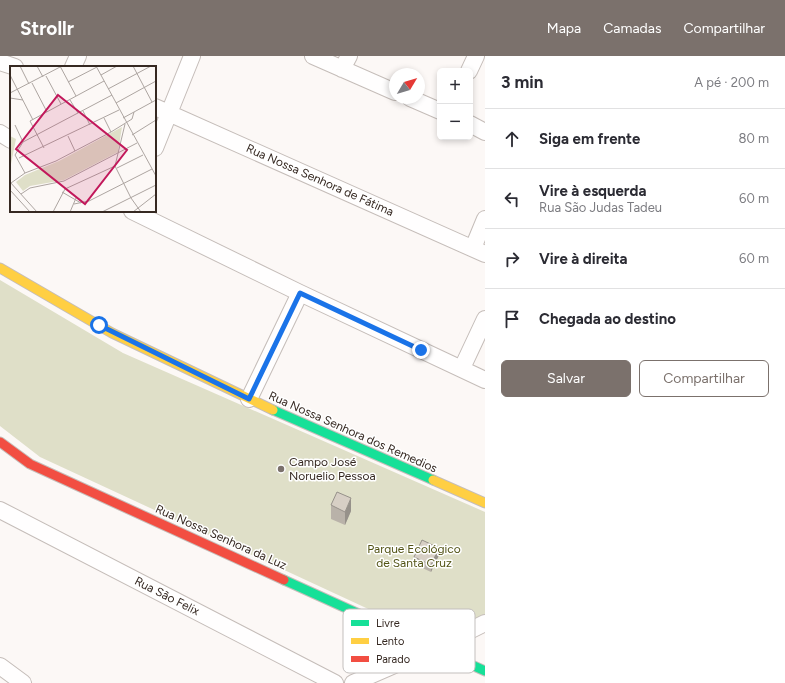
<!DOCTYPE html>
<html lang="pt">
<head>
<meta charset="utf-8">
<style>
  body { margin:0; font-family:Figtree,sans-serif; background:#f7f7f7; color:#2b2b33 }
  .controls { position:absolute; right:12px; top:12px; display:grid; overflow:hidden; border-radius:6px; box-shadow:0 2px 6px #0003 }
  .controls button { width:36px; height:36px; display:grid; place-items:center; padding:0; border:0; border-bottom:1px solid #e1e1e2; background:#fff; color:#2b2b33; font:20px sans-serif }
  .compass { position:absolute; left:389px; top:12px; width:36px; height:36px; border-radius:50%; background:#fff; box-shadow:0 2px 6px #0003; rotate:52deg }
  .stop { position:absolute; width:12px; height:12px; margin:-9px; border:3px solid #1a73e8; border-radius:50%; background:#fff }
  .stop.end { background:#1a73e8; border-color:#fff; box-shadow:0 1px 4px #0008 }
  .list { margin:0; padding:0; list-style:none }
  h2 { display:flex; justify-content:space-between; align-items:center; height:52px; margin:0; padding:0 16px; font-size:17px }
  h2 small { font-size:13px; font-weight:400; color:#7c7c81 }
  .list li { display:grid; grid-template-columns:26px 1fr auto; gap:12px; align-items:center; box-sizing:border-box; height:60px; padding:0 16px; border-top:1px solid #e1e1e2 }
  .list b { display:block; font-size:15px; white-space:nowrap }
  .list p { margin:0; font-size:13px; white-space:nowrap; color:#7c7c81 }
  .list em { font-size:13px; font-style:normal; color:#7c7c81 }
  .actions { display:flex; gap:8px; padding:12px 16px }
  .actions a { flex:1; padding:9px 0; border:1px solid #7b716c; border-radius:6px; text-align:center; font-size:14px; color:#7b716c }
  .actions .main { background:#7b716c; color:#fff }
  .icon { flex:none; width:22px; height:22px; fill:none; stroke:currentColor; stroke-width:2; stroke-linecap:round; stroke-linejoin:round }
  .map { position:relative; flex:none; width:485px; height:627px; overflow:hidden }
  header { display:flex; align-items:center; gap:24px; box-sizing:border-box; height:56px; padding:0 20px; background:#7b716c; color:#fff }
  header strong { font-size:19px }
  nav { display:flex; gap:22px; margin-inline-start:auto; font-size:14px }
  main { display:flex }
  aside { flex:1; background:#fff }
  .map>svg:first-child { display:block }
  .green { fill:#dfdfc8 }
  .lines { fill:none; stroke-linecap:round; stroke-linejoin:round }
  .street-casing { stroke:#c5bdb9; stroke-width:18 }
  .fast-casing { stroke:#c5bdb9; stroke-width:11 }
  .slow-casing { stroke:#c5bdb9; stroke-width:11 }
  .jam-casing { stroke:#c5bdb9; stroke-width:11 }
  .street { stroke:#fffefe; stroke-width:16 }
  .fast { stroke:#16e098; stroke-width:9 }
  .slow { stroke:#ffcf43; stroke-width:9 }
  .jam { stroke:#f24e42; stroke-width:9 }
  .wall { fill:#b9b2a9 }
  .shaded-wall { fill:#96918a }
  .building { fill:#d7cfc5; stroke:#96918a }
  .route { stroke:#1a73e8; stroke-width:5 }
  .poi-dot { fill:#7b716c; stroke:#fff; stroke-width:1.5 }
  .labels { text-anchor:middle; stroke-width:3; stroke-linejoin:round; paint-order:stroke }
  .street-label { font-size:12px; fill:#362922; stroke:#fff }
  .poi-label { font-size:12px; fill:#362922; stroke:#fff; text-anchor:start }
  .park-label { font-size:12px; fill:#525315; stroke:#fff }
  .inset-road { fill:none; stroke:#ada5a1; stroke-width:1 }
  .view { fill:#c2185b; fill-opacity:0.15; stroke:#c2185b; stroke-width:2 }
  .inset-edge { fill:none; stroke:#362922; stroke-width:2 }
  .key { fill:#fff; stroke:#c3bfbd; stroke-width:1 }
  .key-label { font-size:11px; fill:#362922 }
</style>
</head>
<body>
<header>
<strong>Strollr</strong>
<nav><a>Mapa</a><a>Camadas</a><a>Compartilhar</a></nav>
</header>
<main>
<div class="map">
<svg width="485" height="627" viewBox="0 0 485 627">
  <rect width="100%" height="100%" fill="#fcf8f6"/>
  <path class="green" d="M0,224L123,297L485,456V558L433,583L40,401L0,370Z"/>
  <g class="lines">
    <defs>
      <path id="street" d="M313,0L395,36
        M0,6L15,11
        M73,11L78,0
        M342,13L349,0
        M469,15L476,0
        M410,42L440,55
        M155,51L485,198
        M470,68L485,76
        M0,77L11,84
        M155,92L192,0
        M132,155L300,237L485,324
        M473,192L485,163
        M462,312L485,263
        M249,343L300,237
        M0,454L335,627
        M0,610L23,627
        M353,627L443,588L485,567"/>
      <path id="fast" d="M273,354L433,424
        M284,524L485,615"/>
      <path id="slow" d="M0,212L112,277L273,354
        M433,424L485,447"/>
      <path id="jam" d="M0,386L30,408L284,524"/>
    </defs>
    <use href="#street" class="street-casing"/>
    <use href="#fast" class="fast-casing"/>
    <use href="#slow" class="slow-casing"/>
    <use href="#jam" class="jam-casing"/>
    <use href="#street" class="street"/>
    <use href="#fast" class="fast"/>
    <use href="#slow" class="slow"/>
    <use href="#jam" class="jam"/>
  </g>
  <path class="wall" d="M331,449L351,455L345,469L331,463Z
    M439,499L431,516L414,508V501Z"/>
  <path class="shaded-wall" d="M351,442V455L345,469V456Z
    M439,492V499L431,516V509Z"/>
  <path class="building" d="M337,436L351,442L345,456L331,449Z
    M422,484L439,492L431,509L414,501Z"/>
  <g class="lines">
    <path class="route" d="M99,269L249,343L300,237L421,294"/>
  </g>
  <circle class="poi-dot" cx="281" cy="413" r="4"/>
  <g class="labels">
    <g class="street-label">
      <text transform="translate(320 124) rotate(24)" y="4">Rua Nossa Senhora de Fátima</text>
      <text transform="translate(353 376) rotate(24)" y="4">Rua Nossa Senhora dos Remedios</text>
      <text transform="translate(221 481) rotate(24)" y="4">Rua Nossa Senhora da Luz</text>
      <text transform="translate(167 540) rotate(27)" y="4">Rua São Felix</text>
    </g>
    <g class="poi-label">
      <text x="289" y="410">Campo José<tspan x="289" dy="14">Noruelio Pessoa</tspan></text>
    </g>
    <g class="park-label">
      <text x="414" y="497">Parque Ecológico<tspan x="414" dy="14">de Santa Cruz</tspan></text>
    </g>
  </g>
  <g transform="translate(10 10)">
    <rect width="146" height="146" fill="#fcf8f6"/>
    <path d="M112,61L108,86L54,114L20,120L13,125L6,116L15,109L49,95ZM0,70L6,73L0,103Z" fill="#dfdfc8"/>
    <path class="inset-road" d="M10,0L19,18M27,0L33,11M50,0L66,30M86,0L146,110M123,0L142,36M0,9L23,54M91,9L107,0M36,10L51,38M58,16L87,1M22,17L37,46M98,23L141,0M0,27L52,0M0,32L13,34M60,34L68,47M106,37L146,15M73,45L80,59M94,52L101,66M113,52L146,34M5,59L13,76M122,69L146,54M58,70L65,85M13,76L102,29M13,76L5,89L15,107M34,82L20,55L94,15M9,92L109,44M105,100L121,132L131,146M107,102L133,89M0,116L27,146M1,117L15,107L46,95L101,66L122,53L124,46M0,124L20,146M52,126L71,137M11,128L20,122L54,115L127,77M64,138L79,135L142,103M43,146L55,123L105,100L115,58M60,146L66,132M92,146L146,119M123,146L146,128"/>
    <path class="view" d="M48,29L117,84L75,138L6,83Z"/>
    <rect width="146" height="146" class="inset-edge"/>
  </g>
  <rect x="343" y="553" width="132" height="64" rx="6" class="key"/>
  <rect x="351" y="564" width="18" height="6" fill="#16e098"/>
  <rect x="351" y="582" width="18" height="6" fill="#ffcf43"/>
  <rect x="351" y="600" width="18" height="6" fill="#f24e42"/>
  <g class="key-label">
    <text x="376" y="571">Livre</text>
    <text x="376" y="589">Lento</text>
    <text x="376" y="607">Parado</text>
  </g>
</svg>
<div class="controls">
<button>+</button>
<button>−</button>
</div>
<svg class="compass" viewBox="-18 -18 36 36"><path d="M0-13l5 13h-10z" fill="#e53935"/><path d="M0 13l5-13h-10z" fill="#7c7c81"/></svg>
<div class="stop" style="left:99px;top:269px"></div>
<div class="stop end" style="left:421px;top:294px"></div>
</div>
<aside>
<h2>3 min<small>A pé · 200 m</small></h2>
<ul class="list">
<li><svg class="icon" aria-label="ahead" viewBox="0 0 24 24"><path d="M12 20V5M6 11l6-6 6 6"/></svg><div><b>Siga em frente</b></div><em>80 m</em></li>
<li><svg class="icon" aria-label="left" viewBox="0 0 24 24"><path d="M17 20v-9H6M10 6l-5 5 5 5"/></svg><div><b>Vire à esquerda</b><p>Rua São Judas Tadeu</p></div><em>60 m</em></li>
<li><svg class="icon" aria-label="right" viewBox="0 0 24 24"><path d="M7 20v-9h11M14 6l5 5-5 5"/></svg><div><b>Vire à direita</b></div><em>60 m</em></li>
<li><svg class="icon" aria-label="arrive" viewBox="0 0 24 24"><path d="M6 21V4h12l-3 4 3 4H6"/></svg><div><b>Chegada ao destino</b></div></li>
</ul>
<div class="actions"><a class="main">Salvar</a><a>Compartilhar</a></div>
</aside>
</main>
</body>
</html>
